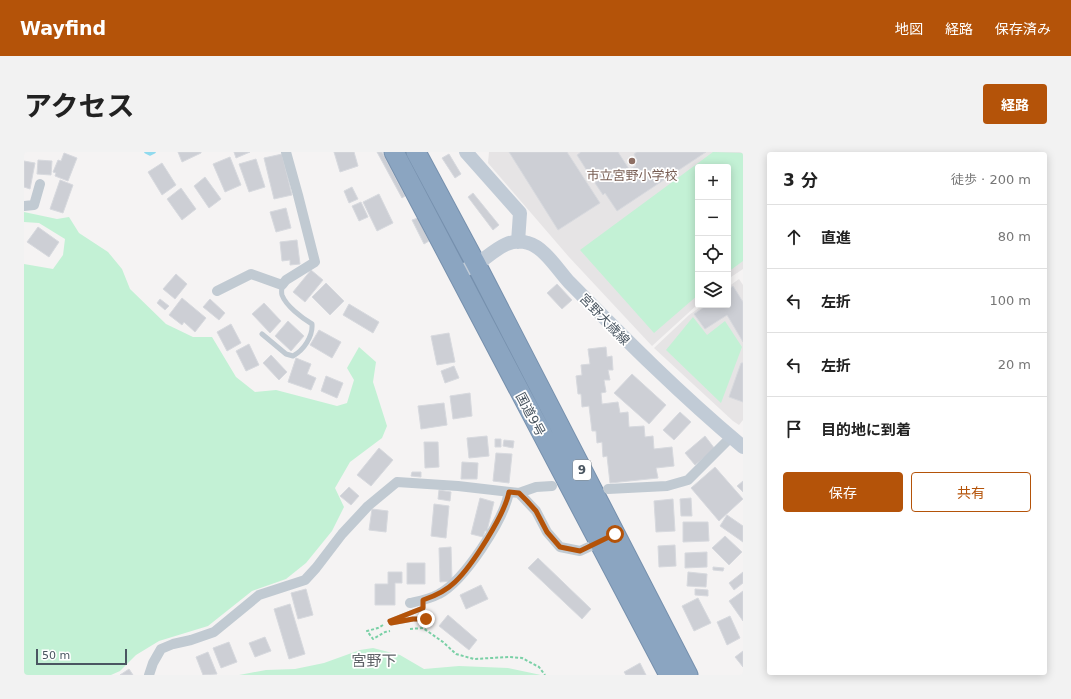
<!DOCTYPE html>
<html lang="ja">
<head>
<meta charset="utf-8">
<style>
  body { margin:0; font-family:"DejaVu Sans","Noto Sans JP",sans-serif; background:#f2f2f2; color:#222 }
  .controls { position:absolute; right:12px; top:12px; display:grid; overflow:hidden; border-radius:4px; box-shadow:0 2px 10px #0003 }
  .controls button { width:36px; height:36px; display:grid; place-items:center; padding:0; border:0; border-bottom:1px solid #e0e0e0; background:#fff; color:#222; font:20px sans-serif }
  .scale { position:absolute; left:12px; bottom:10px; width:91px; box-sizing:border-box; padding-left:4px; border:2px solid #4a5661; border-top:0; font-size:11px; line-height:14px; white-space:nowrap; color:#4a5661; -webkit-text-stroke:3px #fff; paint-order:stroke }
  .stop { position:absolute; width:12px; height:12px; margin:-9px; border:3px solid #b45309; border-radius:50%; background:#fff }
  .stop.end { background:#b45309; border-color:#fff; box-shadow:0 1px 4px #0008 }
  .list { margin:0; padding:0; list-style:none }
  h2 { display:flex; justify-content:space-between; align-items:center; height:52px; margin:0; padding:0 16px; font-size:17px }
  h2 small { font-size:13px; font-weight:400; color:#767676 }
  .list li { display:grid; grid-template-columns:26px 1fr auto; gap:12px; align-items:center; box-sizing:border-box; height:64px; padding:0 16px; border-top:1px solid #e0e0e0 }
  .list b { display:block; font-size:15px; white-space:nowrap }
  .list em { font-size:13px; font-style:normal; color:#767676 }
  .actions { display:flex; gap:8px; padding:12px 16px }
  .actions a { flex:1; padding:9px 0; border:1px solid #b45309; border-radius:4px; text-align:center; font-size:14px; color:#b45309 }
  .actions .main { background:#b45309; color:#fff }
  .icon { flex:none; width:22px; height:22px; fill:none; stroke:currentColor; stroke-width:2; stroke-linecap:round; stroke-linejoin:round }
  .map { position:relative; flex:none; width:719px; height:523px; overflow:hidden; border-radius:4px }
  header { display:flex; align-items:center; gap:24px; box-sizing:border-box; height:56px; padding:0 20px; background:#b45309; color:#fff }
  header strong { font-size:19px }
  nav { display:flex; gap:22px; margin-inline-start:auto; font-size:14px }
  .intro { display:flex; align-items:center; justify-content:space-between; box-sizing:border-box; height:96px; padding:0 24px }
  h1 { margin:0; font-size:28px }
  .button { padding:10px 18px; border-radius:4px; background:#b45309; color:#fff; font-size:14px; font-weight:700 }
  main { display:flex; gap:24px; padding:0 24px }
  aside { flex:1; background:#fff; border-radius:4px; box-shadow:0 2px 10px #0003 }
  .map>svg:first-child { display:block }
  .education { fill:#e6e4e5 }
  .green { fill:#c3f1d5 }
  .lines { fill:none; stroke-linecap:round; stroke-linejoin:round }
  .stream { stroke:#90daee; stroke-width:3.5 }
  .building { fill:#cdcfd5; stroke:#d7d9de }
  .highway-casing { stroke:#7690ad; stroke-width:21 }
  .path { stroke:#7ad0a6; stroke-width:2; stroke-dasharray:3 2; stroke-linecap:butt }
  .lane { stroke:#c1cad2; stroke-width:5 }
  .street { stroke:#c1cad2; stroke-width:10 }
  .secondary { stroke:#c1cbd6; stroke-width:14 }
  .highway { stroke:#8ba5c1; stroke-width:19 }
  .route { stroke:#b45309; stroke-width:5 }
  .education-dot { fill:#8d6e63; stroke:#fff; stroke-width:1.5 }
  .labels { text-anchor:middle; stroke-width:3.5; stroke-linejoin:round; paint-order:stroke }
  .shield { fill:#fff; stroke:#808990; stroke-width:1 }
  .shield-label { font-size:12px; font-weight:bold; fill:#4a5661 }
  .education-label { font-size:13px; fill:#785e54; stroke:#fff }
  .street-label { font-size:13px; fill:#4a5661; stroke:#fff }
  .quarter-label { font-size:15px; fill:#5f6368; stroke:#fff }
</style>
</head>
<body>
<header>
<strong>Wayfind</strong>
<nav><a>地図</a><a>経路</a><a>保存済み</a></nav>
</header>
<div class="intro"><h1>アクセス</h1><a class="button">経路</a></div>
<main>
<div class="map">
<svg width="719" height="523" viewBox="0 0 719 523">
  <rect width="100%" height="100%" fill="#f5f3f3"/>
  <path class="education" d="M465,0H719V117L704,127V15H674V152L628,194L545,105L464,11Z
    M715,127L719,133V268L715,273L709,269L630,196L665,163L679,153H704V135Z"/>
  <path class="green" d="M689,0L719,1V109L704,120V15H674V143L630,181L556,98Z
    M0,60L33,67L45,65L55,81L84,100L98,117L106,137L142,172L169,185H188L212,225L231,240L252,238L313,254L323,251L330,228L323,216L335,195L352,210L349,230L363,274L358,286L326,310L311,336L320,355L308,379L282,411L262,427L228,439L184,474L135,489L112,503L96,519L87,523H0V112L29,117L39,103L41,87L15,71L0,70Z
    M669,165L683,183L701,169L718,195L697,251L642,198Z
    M349,496L376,503L400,517L435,514L484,516L517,523H215L242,518L271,517L300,511L336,498Z"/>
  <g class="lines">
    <path class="stream" d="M122,0L126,2L130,0"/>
  </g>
  <path class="building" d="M154,0H177V1L158,10Z
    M210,0H226L212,6Z
    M310,0H330L334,14L316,20Z
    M353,0H358L381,44L378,46Z
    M485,0H543L576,51L534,78Z
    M557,0H594L605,17L612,14L610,10L613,8L610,2L613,0H682L593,59L581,41L579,43L571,31L575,28L569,19L565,22L553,3Z
    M40,1L53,6L44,29L31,24L32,21L29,20L34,8L37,9Z
    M258,2L268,43L250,47L240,6Z
    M425,2L437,22L431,26L418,6Z
    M206,5L217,33L201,40L189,12Z
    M232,7L241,35L225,40L215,12Z
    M14,8L28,9L27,23L13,22Z
    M0,9L11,11L6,37L0,35Z
    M138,11L152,33L138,43L124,20Z
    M181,25L197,47L185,56L170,34Z
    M36,28L49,33L39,61L26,57Z
    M328,35L334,47L325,51L320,39Z
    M157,36L172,57L158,68L143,47Z
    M449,41L475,73L469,78L444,45Z
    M355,42L369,71L353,79L339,50Z
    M337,50L344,65L335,69L328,54Z
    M262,56L267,76L252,80L246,60Z
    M394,66L405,89L400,92L388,68Z
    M14,75L35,90L25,105L3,90Z
    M273,88L276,112L266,113V108L258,109L256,90Z
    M287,118L299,128L281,150L269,140Z
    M152,122L163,132L151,147L139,137Z
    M302,131L320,149L306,163L288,145Z
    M533,132L548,148L538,157L523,141Z
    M709,134L719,150V190L703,163L681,177L670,162L683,153H704V138Z
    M158,146L182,166L171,180L160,170L158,173L145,163Z
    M136,147L145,154L141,158L133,151Z
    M186,147L201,161L195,168L179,155Z
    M240,151L257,169L246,181L228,162Z
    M325,152L355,170L349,181L319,163Z
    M264,169L280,184L267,199L251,184Z
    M207,172L217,191L203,199L193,180Z
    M295,178L317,190L308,206L286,193Z
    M425,181L431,210L413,213L407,184Z
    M225,192L235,213L222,219L212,199Z
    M582,195L583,205L588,204L589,218H584L586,228H580L582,240L577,241L578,252L594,250L596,261L604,260L605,275L620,274L621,285L629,284L630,297L648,295L650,314L632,316L634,326L586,331L583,304L579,305L578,290L573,291L572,279H568L565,254L558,255L557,242H554L552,224L558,223L557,213L566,212L564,197Z
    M247,203L263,220L255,228L239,211Z
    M272,206L287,212L283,222L292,226L287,238L264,230Z
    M717,211H719V250L705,245Z
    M430,214L435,226L421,231L417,219Z
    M608,222L642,253L625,272L590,241Z
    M302,224L319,231L313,246L297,239Z
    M446,241L448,264L429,267L426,244Z
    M420,251L423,273L397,277L394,254Z
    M656,260L667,270L650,288L639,278Z
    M463,284L465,304L445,306L443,286Z
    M681,284L691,297L671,313L661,301Z
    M471,287H477V295H471Z
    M480,288L490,289L489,296L479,294Z
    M400,290H414L415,315L401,316Z
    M355,296L369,308L347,334L333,323Z
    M472,301L488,302L485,331L469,329Z
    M438,310L454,311L453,327H437Z
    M691,315L719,347L695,369L667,336Z
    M388,320H397V325L387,324Z
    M719,329V340L713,334Z
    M325,335L335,344L327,353L316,344Z
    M415,338L427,340L426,349L414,347Z
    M456,346L470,350L463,379H461L459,385L447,382Z
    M667,346L668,364H657L656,347Z
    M649,347L651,379L632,380L630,349Z
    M410,352L425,354L422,386L407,384Z
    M348,357L364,359L362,380L345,378Z
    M703,363L719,374V390L696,374Z
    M659,370H684L685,389L659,390Z
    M701,384L718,400L705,413L688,396Z
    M651,393L652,414L635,415L634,394Z
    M427,395L428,429L416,430L415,396Z
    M683,400V415L661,416V401Z
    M514,406L567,457L558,467L504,416Z
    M383,411H401V432H383Z
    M689,415L700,416L699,419L689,418Z
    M364,420H378V431H371V453H351V432H364Z
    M664,420L683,422L682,435L663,434Z
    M719,420V431L710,438L705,431Z
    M457,433L464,447L442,457L436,443Z
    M282,437L289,463L274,467L267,441Z
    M671,437L684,438V444L671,443Z
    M719,439V469L705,449Z
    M674,446L687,471L670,479L658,454Z
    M266,452L281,502L265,507L250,457Z
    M424,463L453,488L445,498L415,474Z
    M706,464L716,486L703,493L693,470Z
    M241,485L247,499L231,505L225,491Z
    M205,490L213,510L197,516L189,496Z
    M719,499V515L711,505Z
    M184,500L193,522L179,523L172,505Z
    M616,511L622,523H602L600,520Z
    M105,517L109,523H96Z"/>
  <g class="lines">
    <defs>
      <path id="highway" d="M370,0L645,523
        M392,0L452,112L664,523"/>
    </defs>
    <use href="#highway" class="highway-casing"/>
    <path class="path" d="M359,473L354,476L343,479L349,487L361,480L366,479
      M386,477L399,476L419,490L432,502L450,507L485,505L498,506L515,515L521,523"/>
    <path class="lane" d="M238,182L262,202L269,204C280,198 289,184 288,172C278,166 262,154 258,143C257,140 258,137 258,133
      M399,448V456L366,469L367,471L389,467H402"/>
    <path class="street" d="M0,54L10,53L16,32
      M193,139L227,122L258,133L262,128L291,110L274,43L262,0
      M584,337L643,334L664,328L707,285
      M495,341L512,359L523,380L536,395L556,399L578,389
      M386,451C395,449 406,447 415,442C440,429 480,368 485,340
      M125,523L129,511L137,497L149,492L167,488L190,480L235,443L281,428L292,416L318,382L344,354L373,330L434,334L495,341L512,335L528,334"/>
    <path class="secondary" d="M442,0L496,61L494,90
      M434,121C440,118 447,115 453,112C468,102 484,84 504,91C520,95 534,118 545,130C602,188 657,243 719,295"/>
    <use href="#highway" class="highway"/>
  </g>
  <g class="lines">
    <path class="route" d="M402,467H389L367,471L366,469L399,456V448C411,444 422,439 431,430C448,414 481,362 485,340L495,341L503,349L512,359L523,380L536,395L556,399L591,382"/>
  </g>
  <circle class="education-dot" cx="608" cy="9" r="4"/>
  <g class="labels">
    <rect class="shield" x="549" y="308" width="18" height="20" rx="3"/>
    <g class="shield-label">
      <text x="558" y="322">9</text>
    </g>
    <g class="education-label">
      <text x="608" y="28">市立宮野小学校</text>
    </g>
    <g class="street-label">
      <text transform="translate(581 167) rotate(46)" y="5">宮野大歳線</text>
      <text transform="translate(507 262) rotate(62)" y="5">国道9号</text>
    </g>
    <g class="quarter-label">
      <text x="350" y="514">宮野下</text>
    </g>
  </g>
</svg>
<div class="controls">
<button>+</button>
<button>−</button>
<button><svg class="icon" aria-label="locate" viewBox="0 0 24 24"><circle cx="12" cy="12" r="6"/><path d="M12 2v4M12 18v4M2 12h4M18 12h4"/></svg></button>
<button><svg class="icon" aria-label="layers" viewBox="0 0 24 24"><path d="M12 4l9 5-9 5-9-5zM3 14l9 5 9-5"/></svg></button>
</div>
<div class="scale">50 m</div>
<div class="stop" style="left:591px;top:382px"></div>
<div class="stop end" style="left:402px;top:467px"></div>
</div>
<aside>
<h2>3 分<small>徒歩 · 200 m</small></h2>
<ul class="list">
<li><svg class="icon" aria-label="ahead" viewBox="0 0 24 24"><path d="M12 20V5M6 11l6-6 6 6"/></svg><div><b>直進</b></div><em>80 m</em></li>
<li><svg class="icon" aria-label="left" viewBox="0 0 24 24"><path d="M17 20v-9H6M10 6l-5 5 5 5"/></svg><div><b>左折</b></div><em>100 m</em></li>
<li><svg class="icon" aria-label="left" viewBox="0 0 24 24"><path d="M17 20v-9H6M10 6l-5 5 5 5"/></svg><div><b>左折</b></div><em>20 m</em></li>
<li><svg class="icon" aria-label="arrive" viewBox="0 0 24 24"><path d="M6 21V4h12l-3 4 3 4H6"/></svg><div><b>目的地に到着</b></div></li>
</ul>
<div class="actions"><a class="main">保存</a><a>共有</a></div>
</aside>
</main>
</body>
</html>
